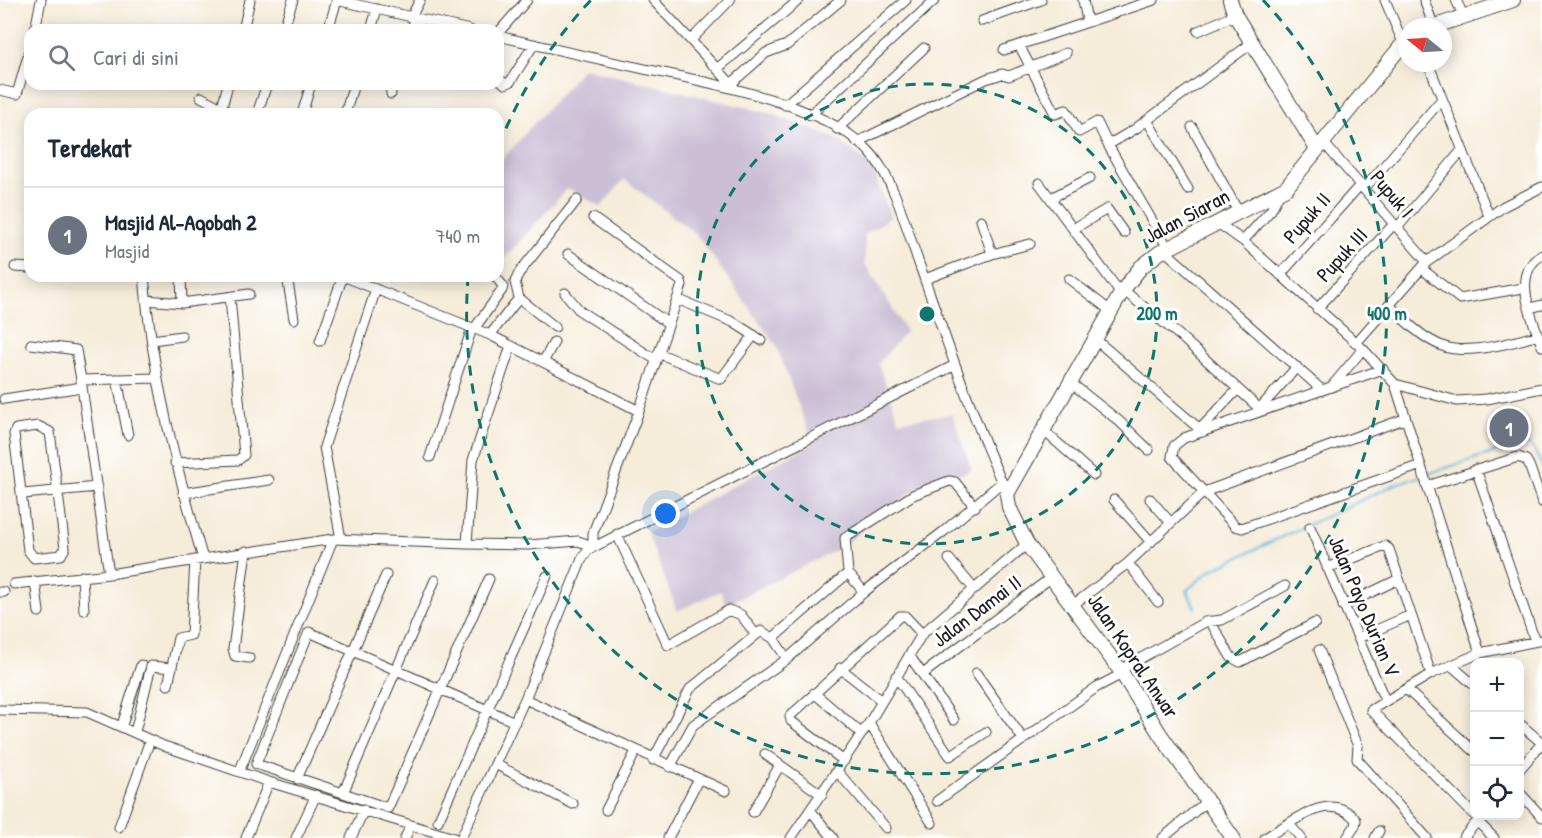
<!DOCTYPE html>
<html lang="id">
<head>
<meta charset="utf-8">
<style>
  body { margin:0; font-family:"Patrick Hand",sans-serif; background:#f6f6f7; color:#1f2937 }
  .controls { position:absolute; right:18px; bottom:18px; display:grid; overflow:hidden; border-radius:12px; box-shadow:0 3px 15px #0003 }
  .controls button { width:54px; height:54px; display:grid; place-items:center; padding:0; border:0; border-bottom:2px solid #e0e1e3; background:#fff; color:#1f2937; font:30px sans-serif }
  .compass { position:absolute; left:1398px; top:18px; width:54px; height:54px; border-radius:50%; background:#fff; box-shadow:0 3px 15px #0003; rotate:288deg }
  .you { position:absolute; left:666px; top:514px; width:21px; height:21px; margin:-15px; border:4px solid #fff; border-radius:50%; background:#1a73e8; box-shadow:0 0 0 9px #1a73e833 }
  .badge { display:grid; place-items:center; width:39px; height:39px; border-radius:50%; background:#b5179e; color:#fff; font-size:20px; font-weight:700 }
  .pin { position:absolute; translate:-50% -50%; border:3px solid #fff; box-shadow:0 2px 6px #0006 }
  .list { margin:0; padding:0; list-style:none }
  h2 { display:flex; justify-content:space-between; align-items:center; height:78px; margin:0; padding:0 24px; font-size:26px }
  h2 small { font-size:20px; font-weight:400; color:#747a83 }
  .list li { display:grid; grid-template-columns:39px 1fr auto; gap:18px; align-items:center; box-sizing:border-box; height:96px; padding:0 24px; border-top:2px solid #e0e1e3 }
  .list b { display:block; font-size:22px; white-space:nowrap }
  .list p { margin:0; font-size:20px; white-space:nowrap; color:#747a83 }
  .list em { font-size:20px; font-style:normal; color:#747a83 }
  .icon { flex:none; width:33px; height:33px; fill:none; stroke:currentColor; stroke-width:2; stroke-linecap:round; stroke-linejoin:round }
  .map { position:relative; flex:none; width:1542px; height:838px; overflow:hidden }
  .search { position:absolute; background:#fff; box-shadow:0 3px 15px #0003; left:24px; top:24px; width:480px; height:66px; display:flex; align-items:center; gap:15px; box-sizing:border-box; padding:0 21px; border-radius:18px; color:#747a83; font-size:22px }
  .panel { position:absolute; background:#fff; box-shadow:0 3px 15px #0003; left:24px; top:108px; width:480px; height:174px; border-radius:18px }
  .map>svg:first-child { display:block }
  .industrial { fill:#cbbfd5 }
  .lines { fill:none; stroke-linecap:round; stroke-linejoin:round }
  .stream { stroke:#5db0d9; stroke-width:2 }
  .street-casing { stroke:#3d3b38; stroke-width:11 }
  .secondary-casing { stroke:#3d3b38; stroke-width:16 }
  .street { stroke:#fff; stroke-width:9 }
  .secondary { stroke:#fff; stroke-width:14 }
  .ring { fill:none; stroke:#0f766e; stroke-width:3; stroke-dasharray:10 8 }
  .labels { text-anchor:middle; stroke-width:6; stroke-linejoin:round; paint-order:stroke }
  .street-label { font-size:21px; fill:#1c1c1c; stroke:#fff }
  .centre { fill:#0f766e; stroke:#fff; stroke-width:3 }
  .ring-label { font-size:18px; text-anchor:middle; font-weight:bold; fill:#0f766e; stroke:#fff; stroke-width:6; stroke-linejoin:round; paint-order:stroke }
</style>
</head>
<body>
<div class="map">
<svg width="1542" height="838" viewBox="0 0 1542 838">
  <rect width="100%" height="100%" fill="#fff"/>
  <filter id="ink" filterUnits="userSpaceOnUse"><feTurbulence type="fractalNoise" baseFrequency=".0167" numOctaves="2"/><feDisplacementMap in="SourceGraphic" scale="12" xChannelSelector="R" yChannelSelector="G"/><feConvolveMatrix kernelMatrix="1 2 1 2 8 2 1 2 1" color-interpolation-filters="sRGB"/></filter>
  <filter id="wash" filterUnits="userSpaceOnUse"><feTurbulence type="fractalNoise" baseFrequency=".008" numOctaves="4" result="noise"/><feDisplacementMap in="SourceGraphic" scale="24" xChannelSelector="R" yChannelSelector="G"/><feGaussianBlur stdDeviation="1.35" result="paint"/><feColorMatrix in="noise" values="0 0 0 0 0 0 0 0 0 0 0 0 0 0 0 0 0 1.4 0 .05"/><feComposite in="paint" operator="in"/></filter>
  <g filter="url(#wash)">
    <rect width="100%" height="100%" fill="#f5ecd9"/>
    <path class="industrial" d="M583,68L773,114L838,140L871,165L891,217L865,234V264L906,331L878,364L899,421L952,414L972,470L910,493L838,549L726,605L721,591L677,611L647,532L813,443L776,345L697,235L624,179L601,207L568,188L498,265V164Z"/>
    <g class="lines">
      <path class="stream" d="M1427,474L1521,444L1531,445L1542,465
        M1195,608L1187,590L1211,570L1398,483L1422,476"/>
    </g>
  </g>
  <g filter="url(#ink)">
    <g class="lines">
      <defs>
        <path id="street" d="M336,0L470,30
          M653,0L735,88
          M1083,0L1087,21
          M1385,0L1403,43
          M1424,0L1434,27
          M1456,0L1464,17
          M411,17L420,0
          M982,21L1041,0
          M35,30L41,0
          M243,30L250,0
          M283,30L293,0
          M328,30L337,0
          M371,30L377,9
          M411,30L416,18
          M1198,31L1235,15
          M498,33L527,0
          M498,36C545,47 592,58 640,68C704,82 832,103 874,157C897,187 908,234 921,269C948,345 974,421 1007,494
          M691,40L730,0
          M1004,50L1019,45
          M1428,63L1489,216
          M718,68L799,0
          M498,78L505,84L510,82L534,44
          M732,83L766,53L787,45L841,0
          M390,84L391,94
          M0,90L17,94L30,49
          M201,97L232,114
          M785,105L906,0
          M222,107L228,84
          M257,114L267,84
          M302,114L311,84
          M345,114L354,84
          M810,115L935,0
          M1147,120L1188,189
          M1192,127L1239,213
          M837,129L924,48
          M857,142L986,79L1002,74L1009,76L1066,53
          M1323,142L1427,262L1356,343
          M1108,145L1097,122L1079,132L1066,110L1055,114L1019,45L1154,0
          M1039,183L1121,294
          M1364,189L1442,99
          M1051,198L1090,178
          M981,220L992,254
          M1218,223L1243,241L1363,349L1395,384L1457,401L1487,399L1542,388
          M1397,228L1462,150
          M1073,229L1107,209L1124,233
          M1243,241L1271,210L1280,192
          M1168,248L1108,145L1135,129L1252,43
          M1164,250L1322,390
          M568,254L669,324
          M1542,255C1510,273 1533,320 1542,346
          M1427,262L1504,206L1542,187
          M15,267L30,268
          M1422,269L1460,299L1523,288
          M1280,275L1361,184
          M144,276C152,376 175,463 203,559L333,539L467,544L529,545L578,541L587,544L590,548
          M181,276L182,303
          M287,276L294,319
          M343,276L490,335L639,411
          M925,279L992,254L1030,244
          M1069,279L1112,312
          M1123,290L1179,335L1262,411
          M565,293L580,311L656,360
          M519,298L515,282L519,273L577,200
          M677,299L733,322L761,340
          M146,300L182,303L249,294
          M1389,305C1405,321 1424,340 1445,347C1469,355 1515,342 1538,335
          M1530,308L1542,305
          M1317,309L1393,225
          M474,329L502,290L503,286L495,276
          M490,335L519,298L555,327
          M152,340L182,336
          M1096,340L1203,432
          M320,341L343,276
          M31,344L76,350L81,380
          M658,353L721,379L754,335
          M543,362L554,342
          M1383,369L1184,438L1174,446L1172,457L1235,526L1242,528L1421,465
          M155,378L81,380L109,574L203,559
          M117,379L128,435
          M1071,383L1119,421L1149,450
          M1395,384L1480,653
          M1332,386L1363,349
          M4,399L82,387
          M1260,408L1297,367
          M38,426L50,432L65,548L61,555L34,558L28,550L14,434L16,429Z
          M1201,428L1238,389
          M1043,430L1094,475
          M430,457L472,328
          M175,463L238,460L244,455L230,297
          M1476,469L1535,641
          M1427,486L1518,457L1526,460L1529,465L1542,502
          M183,493L269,480
          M23,494L97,487
          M1150,499L1171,523
          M1114,500L1151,542
          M1310,527L1385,700
          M617,534L668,645L729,610L741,615L756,635
          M341,539L324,447L376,289
          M467,544L473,460L511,346
          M593,546V533L639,411L682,285L681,281L593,218
          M246,551L233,649L235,656L249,658
          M949,559L974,589
          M1128,563L1158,602
          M1327,568L1385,546L1389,549L1431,674
          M848,573L864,592
          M82,576L84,610
          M435,580L343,793L388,808L489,579
          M35,581L39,612
          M14,584L109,574
          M0,592H4
          M1073,605L1128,563L1204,492L1404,419
          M1343,606L1399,579
          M1210,621L1231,657L1240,662L1315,623
          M773,638L848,573L845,538L913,495L949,481L955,482L975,507
          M1358,638L1411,615
          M1319,650L1358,746L1357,759L1427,838
          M909,655L954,720
          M1452,666L1474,685
          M840,668L882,701
          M1120,670L1205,622L1222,620L1285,586
          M976,673L1023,739
          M923,674L1053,576
          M896,676L950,756L986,732
          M168,685L178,638L191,635L195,560
          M1406,689L1474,751
          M814,693L861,733
          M525,699L726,791
          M0,710L87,712L164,746L269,782L454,838
          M869,723L932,823
          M1520,724L1542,743
          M122,725L141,665
          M135,732L151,666L172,668
          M765,754L822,795
          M653,760L690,689L761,631L773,638L787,659
          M844,761L791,721L790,716L900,616H905L922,634
          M495,764L573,804
          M670,767L693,725L787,659L864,592L943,532L1002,482
          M1520,769L1542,743
          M240,770L333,539
          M837,771L886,828
          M297,779L386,575
          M343,793L256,764L309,632L515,722
          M1520,793L1542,817
          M937,801L1097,687L1122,674
          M606,810L636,751
          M811,811L833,838
          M753,812L780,765
          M1474,815L1371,710L1431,674L1480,653L1542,640
          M438,821L547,576
          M1477,821L1494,838
          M1289,824L1301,838
          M119,827L150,740
          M246,838L269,782
          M296,838L316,795
          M351,838L364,810
          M405,838L411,825
          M461,838L525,699L582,559L588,550L955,365
          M668,838L698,780
          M791,838L869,723L922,634L1027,544
          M1163,838L1207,801
          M1265,838C1290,824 1330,788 1356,820L1355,826L1347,838
          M1375,838L1379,831
          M1463,838L1482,816"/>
        <path id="secondary" d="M1230,0L1235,15L1317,149
          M1433,27L1513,0
          M1233,838L1160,734L1120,670L1027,544L1009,507L1007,494L1123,290L1141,267L1159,253L1286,188L1407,39"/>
      </defs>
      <use href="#street" class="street-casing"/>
      <use href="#secondary" class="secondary-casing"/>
      <use href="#street" class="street"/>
      <use href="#secondary" class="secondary"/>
    </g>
  </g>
  <g class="ring">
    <circle cx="927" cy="314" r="230"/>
    <path d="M499 145A460 460 0 0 1 591 0M1263 0A460 460 0 1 1 468 278"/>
  </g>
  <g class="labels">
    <g class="street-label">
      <text transform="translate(1392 194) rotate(50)" y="7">Pupuk I</text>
      <text transform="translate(1187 216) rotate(-28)" y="7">Jalan Siaran</text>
      <text transform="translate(1307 218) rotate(-49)" y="7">Pupuk II</text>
      <text transform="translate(1342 255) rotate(-48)" y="7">Pupuk III</text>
      <text transform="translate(1364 606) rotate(67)" y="7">Jalan Payo Durian V</text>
      <text transform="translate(977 611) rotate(-37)" y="7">Jalan Damai II</text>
      <text transform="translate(1133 656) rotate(56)" y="7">Jalan Kopral Anwar</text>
    </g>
  </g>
  <circle cx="927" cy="314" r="9" class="centre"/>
  <g class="ring-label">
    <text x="1157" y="320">200 m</text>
    <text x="1387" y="320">400 m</text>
  </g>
</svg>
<div class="controls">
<button>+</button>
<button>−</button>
<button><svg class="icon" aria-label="locate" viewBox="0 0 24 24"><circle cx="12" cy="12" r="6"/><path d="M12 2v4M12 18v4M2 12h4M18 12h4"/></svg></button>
</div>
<svg class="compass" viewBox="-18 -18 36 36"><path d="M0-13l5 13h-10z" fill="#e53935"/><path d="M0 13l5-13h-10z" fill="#747a83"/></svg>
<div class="you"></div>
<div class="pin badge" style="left:1509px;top:428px;background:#6b7280">1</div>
<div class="search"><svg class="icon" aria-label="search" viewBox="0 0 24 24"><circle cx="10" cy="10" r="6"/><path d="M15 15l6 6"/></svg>Cari di sini</div>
<section class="panel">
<h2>Terdekat<small></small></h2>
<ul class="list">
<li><span class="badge" style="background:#6b7280">1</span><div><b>Masjid Al-Aqobah 2</b><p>Masjid</p></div><em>740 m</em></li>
</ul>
</section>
</div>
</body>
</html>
